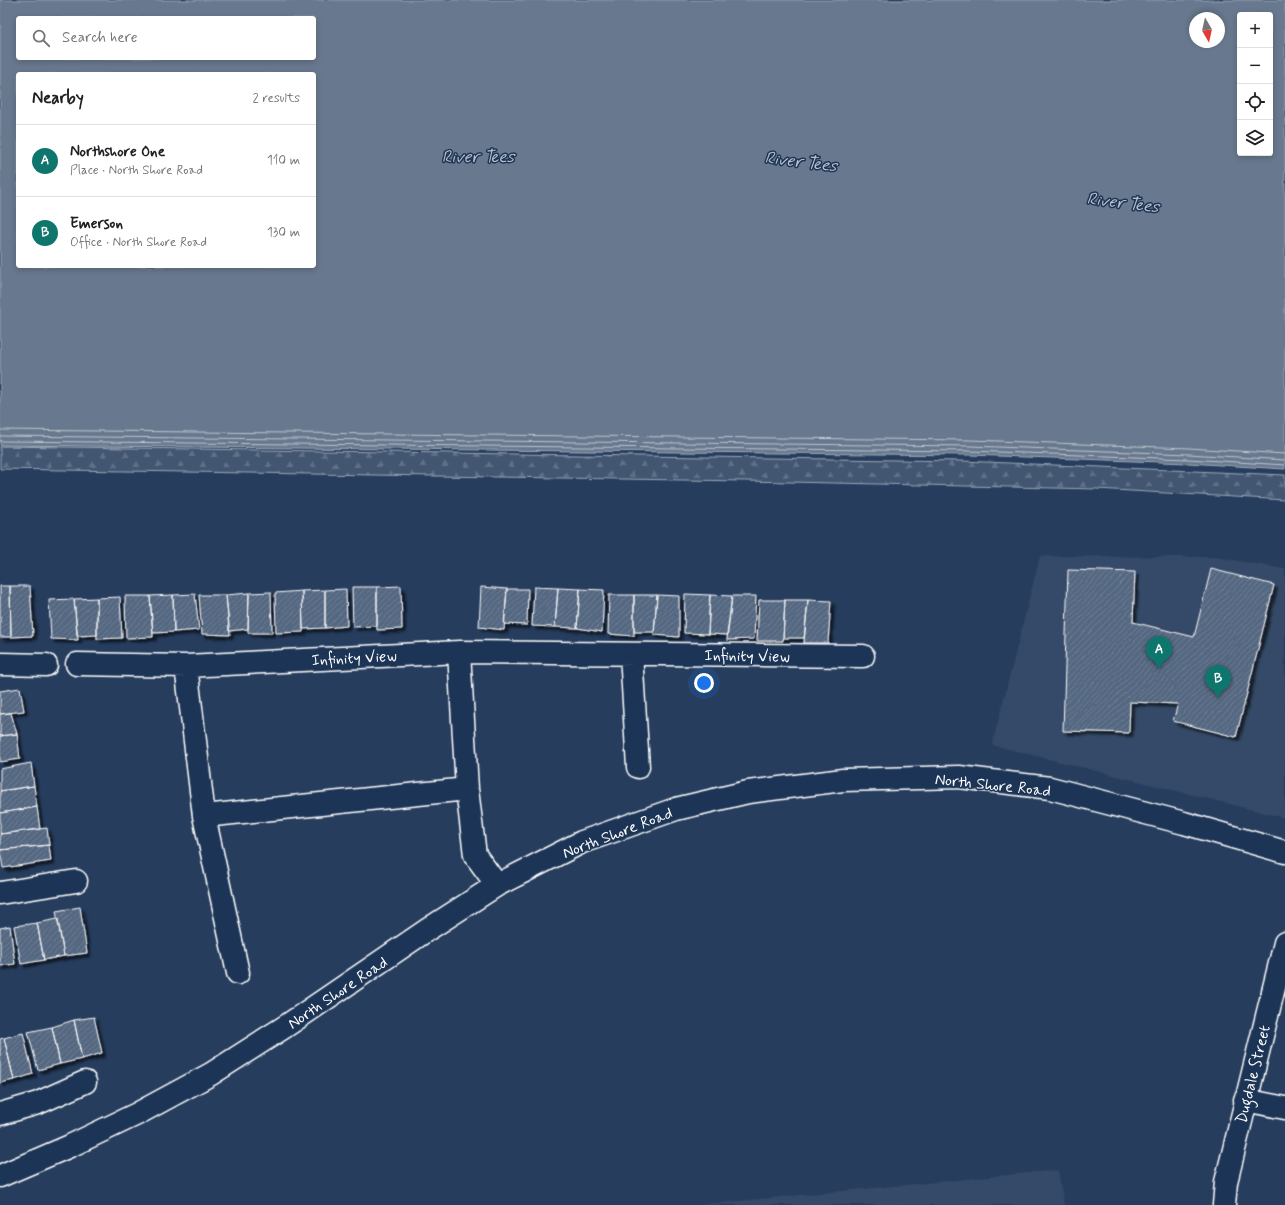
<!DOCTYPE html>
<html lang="en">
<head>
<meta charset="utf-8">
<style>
  body { margin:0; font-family:Mynerve,sans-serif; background:#f2f2f2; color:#202124 }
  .controls { position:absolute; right:12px; top:12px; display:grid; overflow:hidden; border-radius:4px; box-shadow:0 2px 6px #0003 }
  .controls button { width:36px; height:36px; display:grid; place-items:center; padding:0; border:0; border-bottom:1px solid #e0e0e0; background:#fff; color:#202124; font:20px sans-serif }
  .compass { position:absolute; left:1189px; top:12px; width:36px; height:36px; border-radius:50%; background:#fff; box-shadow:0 2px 6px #0003; rotate:171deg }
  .you { position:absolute; left:704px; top:683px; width:14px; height:14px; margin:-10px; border:3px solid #fff; border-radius:50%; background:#1a73e8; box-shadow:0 0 0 6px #1a73e833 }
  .badge { display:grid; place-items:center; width:26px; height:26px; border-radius:50%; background:#0f766e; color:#fff; font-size:13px; font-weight:700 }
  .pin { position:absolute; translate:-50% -33px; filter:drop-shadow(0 1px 2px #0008) }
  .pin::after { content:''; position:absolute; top:21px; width:14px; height:12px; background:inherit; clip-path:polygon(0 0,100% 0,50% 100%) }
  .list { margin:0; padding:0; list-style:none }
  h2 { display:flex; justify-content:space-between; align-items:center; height:52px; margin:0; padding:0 16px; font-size:17px }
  h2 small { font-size:13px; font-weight:400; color:#757577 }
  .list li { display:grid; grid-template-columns:26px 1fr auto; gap:12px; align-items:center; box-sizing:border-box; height:72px; padding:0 16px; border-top:1px solid #e0e0e0 }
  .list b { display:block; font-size:15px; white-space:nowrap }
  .list p { margin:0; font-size:13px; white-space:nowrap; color:#757577 }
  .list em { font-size:13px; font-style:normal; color:#757577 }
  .icon { flex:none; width:22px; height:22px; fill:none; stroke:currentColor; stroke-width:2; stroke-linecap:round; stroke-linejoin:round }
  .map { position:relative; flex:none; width:1285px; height:1205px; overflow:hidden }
  .search { position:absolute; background:#fff; box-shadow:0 2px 6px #0003; left:16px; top:16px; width:300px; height:44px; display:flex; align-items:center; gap:10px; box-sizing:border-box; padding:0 14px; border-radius:4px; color:#757577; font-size:15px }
  .panel { position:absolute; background:#fff; box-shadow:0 2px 6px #0003; left:16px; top:72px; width:300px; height:196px; border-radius:4px }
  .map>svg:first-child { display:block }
  .built { fill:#344a68 }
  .forest { fill:url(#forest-firs); stroke:#a0aab8 }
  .water { fill:#67788e; stroke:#a4aebb; fill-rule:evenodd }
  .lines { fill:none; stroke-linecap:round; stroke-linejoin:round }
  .shore { stroke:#c2c9d2; stroke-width:1 }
  .building { fill:url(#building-hatch); stroke:#fff; filter:url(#shadow) }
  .minor-casing { stroke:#fff; stroke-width:25 }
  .minor { stroke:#1d3557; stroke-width:22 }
  .labels { text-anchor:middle; stroke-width:3; stroke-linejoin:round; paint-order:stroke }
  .street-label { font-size:16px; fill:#fff; stroke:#1d3557 }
  .water-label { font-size:17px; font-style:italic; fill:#bbc2cc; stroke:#1d3557 }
</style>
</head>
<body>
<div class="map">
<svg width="1285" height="1205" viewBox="0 0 1285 1205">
  <defs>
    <pattern id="forest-firs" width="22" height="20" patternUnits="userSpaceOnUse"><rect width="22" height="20" fill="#425672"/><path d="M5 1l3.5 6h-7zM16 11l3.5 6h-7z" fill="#5e6f87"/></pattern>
    <pattern id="building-hatch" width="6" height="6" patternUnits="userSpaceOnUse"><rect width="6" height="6" fill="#556781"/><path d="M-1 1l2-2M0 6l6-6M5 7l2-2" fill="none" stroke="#6e7e94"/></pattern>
    <filter id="shadow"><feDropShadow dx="3.5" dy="3.5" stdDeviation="1" flood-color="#0009"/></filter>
  </defs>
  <rect width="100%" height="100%" fill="#263d5e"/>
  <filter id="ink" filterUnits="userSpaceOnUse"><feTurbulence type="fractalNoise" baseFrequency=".025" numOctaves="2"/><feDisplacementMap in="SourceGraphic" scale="8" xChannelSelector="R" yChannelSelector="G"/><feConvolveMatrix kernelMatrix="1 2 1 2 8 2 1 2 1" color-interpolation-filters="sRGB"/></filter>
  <g filter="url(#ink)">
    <path class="built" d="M1040,556L1216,557L1285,569V818L992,745Z
      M1058,1170L1064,1205H698Z"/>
    <path class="forest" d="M0,446L962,461L1285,475V500L1097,489L745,481L0,469Z"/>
    <path class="water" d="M0,0H1285V469L1188,463L970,455L0,445ZM1240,15H1270V153H1240ZM18,18H314V58H18ZM1195,18H1219V42H1195ZM18,74H314V266H18Z"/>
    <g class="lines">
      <path class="shore" d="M0,430L970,440L1189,448L1285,454
        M0,436L970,446L1189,454L1285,460
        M0,441L970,451L1188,459L1285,465"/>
    </g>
    <path class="building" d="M1211,569L1274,585L1236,737L1173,721L1178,704L1130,702L1129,733L1063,731L1068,570L1135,572L1133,622L1194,637Z
      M0,586H10L11,637H0Z
      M10,586H30L33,636L11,637Z
      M401,586L402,629L377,630V587Z
      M352,587H377V626L353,627Z
      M481,587L507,589L504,630L479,627Z
      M534,587L558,588L555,627L532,626Z
      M558,588L580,589L577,628L555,627Z
      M346,589L347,626L325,628V590Z
      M507,589H528L527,625L504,624Z
      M580,589L604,590L602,632L577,628Z
      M325,590V628L303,629L302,591Z
      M302,591L303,632L276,633L275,593Z
      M271,592L272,633H248L249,593Z
      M249,593L248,629L229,631L226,595Z
      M195,594L199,630L174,632L173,595Z
      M685,594L710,595L708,634L684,633Z
      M173,595L174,632L153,633L150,596Z
      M199,595H226L230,635L202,634Z
      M609,595H634V636L608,634Z
      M634,595H657L654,632H634Z
      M657,595L679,596V637L654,635Z
      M710,595L732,596L727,635L708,634Z
      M125,596H150L153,637L126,638Z
      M732,596H756L754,639L727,640Z
      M120,597L122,638L97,639V598Z
      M97,598V635L77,636L74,599Z
      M74,599L78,640L51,639L49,600Z
      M759,600H785L783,641H757Z
      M785,600H808L804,638H783Z
      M808,600L831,601L828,643H804Z
      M20,688L24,711L0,714V691Z
      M11,713L17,734L0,736V714Z
      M17,734L20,759L0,762V736Z
      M31,763L34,786L0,791V769Z
      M34,786L37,807L0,813V791Z
      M37,807L40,829L0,834V813Z
      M47,828L49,845L0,850V834Z
      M49,845L51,861L3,868L0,850Z
      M80,907L87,953L64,956L56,911Z
      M58,919L64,956L44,960L37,923Z
      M37,923L44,960L21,964L14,926Z
      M10,926L15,964L0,966V928Z
      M94,1017L102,1053L82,1059L74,1020Z
      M74,1020L82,1059L60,1064L52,1027Z
      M52,1027L60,1064L38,1070L28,1032Z
      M23,1033L33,1074L14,1080L4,1038Z
      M4,1038L14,1080L0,1083V1039Z"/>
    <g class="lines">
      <defs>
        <path id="minor" d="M459,652L467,789L475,855L497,885
          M631,654L638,767
          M0,664L46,665
          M77,664L186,666L459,652L863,656
          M186,666L204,816L238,973
          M204,816L467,789
          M0,893L76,881
          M1245,1100L1285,1108
          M0,1114L38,1103L85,1082
          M0,1176L70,1146L137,1114L211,1074L286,1026L427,930L497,885L582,842L676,809L748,792L843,780L959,777L1050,788L1184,823L1285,852
          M1224,1205L1226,1182L1285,943"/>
      </defs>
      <use href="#minor" class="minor-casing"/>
      <use href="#minor" class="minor"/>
    </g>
  </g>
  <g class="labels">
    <g class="street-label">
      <text transform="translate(747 655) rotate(1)" y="6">Infinity View</text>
      <text transform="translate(354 657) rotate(-3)" y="6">Infinity View</text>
      <text transform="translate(993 784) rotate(6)" y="6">North Shore Road</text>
      <text transform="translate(617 832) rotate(-21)" y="6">North Shore Road</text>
      <text transform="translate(337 992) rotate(-34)" y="6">North Shore Road</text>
      <text transform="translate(1252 1074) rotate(-76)" y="6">Dugdale Street</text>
    </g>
    <g class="water-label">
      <text x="478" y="162">River Tees</text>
      <text transform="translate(801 161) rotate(7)" y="6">River Tees</text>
      <text transform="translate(1123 202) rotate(7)" y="6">River Tees</text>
    </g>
  </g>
</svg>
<div class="controls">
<button>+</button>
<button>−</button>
<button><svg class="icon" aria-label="locate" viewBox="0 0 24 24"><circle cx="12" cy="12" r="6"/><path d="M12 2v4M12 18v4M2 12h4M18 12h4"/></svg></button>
<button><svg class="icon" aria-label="layers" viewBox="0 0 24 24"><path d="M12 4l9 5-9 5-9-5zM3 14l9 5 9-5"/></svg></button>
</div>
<svg class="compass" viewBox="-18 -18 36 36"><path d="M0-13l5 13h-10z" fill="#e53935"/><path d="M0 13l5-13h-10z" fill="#757577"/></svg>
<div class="you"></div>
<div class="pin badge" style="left:1159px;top:669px">A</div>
<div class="pin badge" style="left:1218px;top:698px">B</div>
<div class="search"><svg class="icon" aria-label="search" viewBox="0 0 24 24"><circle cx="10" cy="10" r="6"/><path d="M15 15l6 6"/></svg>Search here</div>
<section class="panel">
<h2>Nearby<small>2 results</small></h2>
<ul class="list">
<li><span class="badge">A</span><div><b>Northshore One</b><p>Place · North Shore Road</p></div><em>110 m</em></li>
<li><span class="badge">B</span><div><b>Emerson</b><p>Office · North Shore Road</p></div><em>130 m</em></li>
</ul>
</section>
</div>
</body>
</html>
